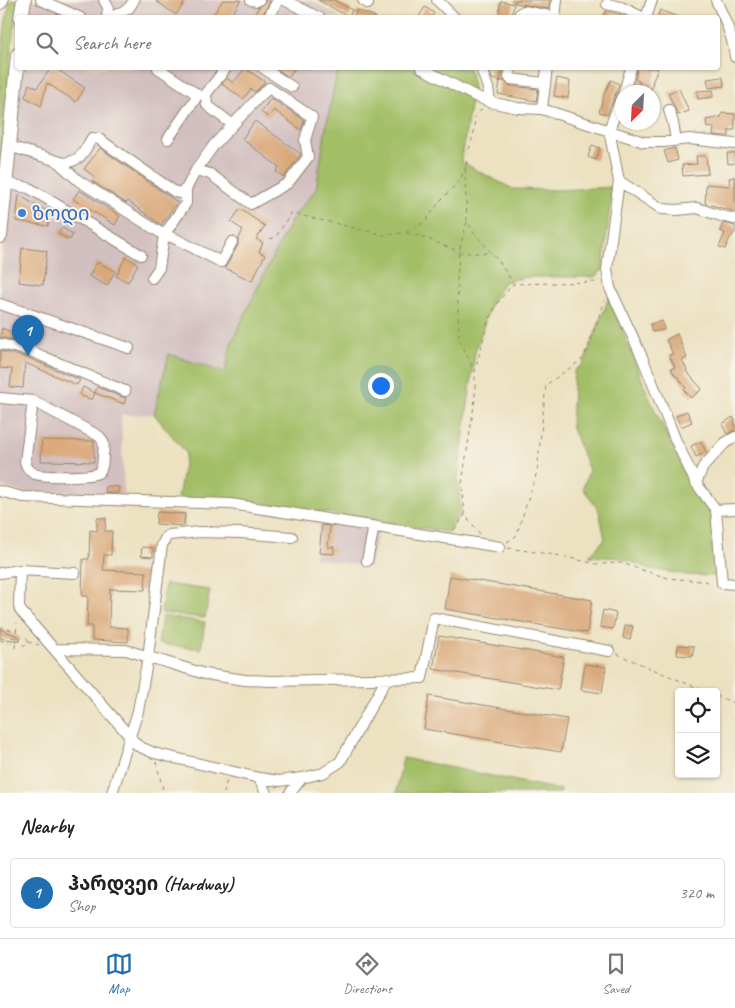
<!DOCTYPE html>
<html lang="en">
<head>
<meta charset="utf-8">
<style>
  body { margin:0; font-family:Caveat,"Noto Sans Georgian",sans-serif; background:#f2f2f2; color:#202124 }
  .controls { position:absolute; right:15px; bottom:15px; display:grid; overflow:hidden; border-radius:5px; box-shadow:0 1px 4px #0004 }
  .controls button { width:45px; height:45px; display:grid; place-items:center; padding:0; border:0; border-bottom:1px solid #e0e0e0; background:#fff; color:#202124; font:25px sans-serif }
  .compass { position:absolute; left:615px; top:85px; width:45px; height:45px; border-radius:50%; background:#fff; box-shadow:0 1px 4px #0004; rotate:204deg }
  .you { position:absolute; left:380px; top:385px; width:18px; height:18px; margin:-12px; border:4px solid #fff; border-radius:50%; background:#1a73e8; box-shadow:0 0 0 8px #1a73e833 }
  .badge { display:grid; place-items:center; width:32px; height:32px; border-radius:50%; background:#1f6fb2; color:#fff; font-size:16px; font-weight:700 }
  .pin { position:absolute; translate:-50% -41px; filter:drop-shadow(0 1px 2px #0008) }
  .pin::after { content:''; position:absolute; top:26px; width:18px; height:15px; background:inherit; clip-path:polygon(0 0,100% 0,50% 100%) }
  .list { margin:0; padding:0; list-style:none }
  h2 { display:flex; justify-content:space-between; align-items:center; height:65px; margin:0; padding:0 20px; font-size:21px }
  h2 small { font-size:16px; font-weight:400; color:#757577 }
  .list li { display:grid; grid-template-columns:32px 1fr auto; gap:15px; align-items:center; box-sizing:border-box; height:70px; margin:0 10px 10px; padding:0 10px; border:1px solid #e0e0e0; border-radius:5px }
  .list b { display:block; font-size:19px; white-space:nowrap }
  .list p { margin:0; font-size:16px; white-space:nowrap; color:#757577 }
  .list em { font-size:16px; font-style:normal; color:#757577 }
  .icon { flex:none; width:28px; height:28px; fill:none; stroke:currentColor; stroke-width:2; stroke-linecap:round; stroke-linejoin:round }
  .map { position:relative; flex:none; width:735px; height:793px; overflow:hidden }
  .search { position:absolute; background:#fff; box-shadow:0 1px 4px #0004; left:15px; right:15px; top:15px; height:55px; display:flex; align-items:center; gap:12px; box-sizing:border-box; padding:0 18px; border-radius:5px; color:#757577; font-size:19px }
  .sheet { height:145px; background:#fff }
  nav { display:flex; justify-content:space-around; align-items:center; box-sizing:border-box; height:70px; border-top:1px solid #e0e0e0; background:#fff; font-size:14px; color:#757577 }
  nav a { display:grid; justify-items:center; gap:2px }
  nav .on { color:#1f6fb2 }
  .map>svg:first-child { display:block }
  .industrial { fill:#d2bfc0 }
  .green { fill:#a2be66; stroke:#6e7442 }
  .building { fill:#daa97a }
  .lines { fill:none; stroke-linecap:round; stroke-linejoin:round }
  .minor-casing { stroke:#948670; stroke-width:12 }
  .major-casing { stroke:#948670; stroke-width:16 }
  .path { stroke:#948670; stroke-width:1; stroke-dasharray:4 4; stroke-linecap:butt }
  .minor { stroke:#fff; stroke-width:10 }
  .major { stroke:#fff; stroke-width:14 }
  .shop-dot { fill:#3f7fe0; stroke:#f7f3e8; stroke-width:2 }
  .labels { text-anchor:middle; stroke-width:4; stroke-linejoin:round; paint-order:stroke }
  .shop-label { font-size:20px; fill:#366cbe; stroke:#f7f3e8; text-anchor:start }
</style>
</head>
<body>
<div class="map">
<svg width="735" height="793" viewBox="0 0 735 793">
  <rect width="100%" height="100%" fill="#f7f3e8"/>
  <filter id="ink" filterUnits="userSpaceOnUse"><feTurbulence type="fractalNoise" baseFrequency=".02" numOctaves="2"/><feDisplacementMap in="SourceGraphic" scale="10" xChannelSelector="R" yChannelSelector="G"/><feConvolveMatrix kernelMatrix="1 2 1 2 8 2 1 2 1" color-interpolation-filters="sRGB"/></filter>
  <filter id="wash" filterUnits="userSpaceOnUse"><feTurbulence type="fractalNoise" baseFrequency=".0096" numOctaves="4" result="noise"/><feDisplacementMap in="SourceGraphic" scale="20" xChannelSelector="R" yChannelSelector="G"/><feGaussianBlur stdDeviation="1.12" result="paint"/><feColorMatrix in="noise" values="0 0 0 0 0 0 0 0 0 0 0 0 0 0 0 0 0 1.4 0 .05"/><feComposite in="paint" operator="in"/></filter>
  <g filter="url(#wash)">
    <rect width="100%" height="100%" fill="#ece2c2"/>
    <path class="industrial" d="M30,0H310L340,17L27,18Z
      M21,68H338L326,127L316,189L292,219L231,344L225,374L169,354L154,414L121,415L124,499L28,494L0,486V281Z
      M320,521L378,531L369,567L315,558Z"/>
    <path class="green" d="M10,0H19L13,33L0,166V72L5,26Z
      M338,68H469L473,88L461,161L478,171L513,189L559,190L612,187L603,270L594,277H527L504,282L491,303L475,352L458,479L461,512L448,532L257,502L178,498L186,453L154,414L169,354L225,373L231,344L264,274L292,219L316,189L326,127Z
      M609,297L651,402L679,460L714,520L715,576L686,575L651,569L621,558L589,556L605,539L599,511L583,488L589,470L571,426L574,371L584,363Z
      M165,584L210,590L205,618L161,613Z
      M162,616L205,622L201,649L158,644Z
      M403,758L561,790V793H396Z"/>
    <g id="blocks">
      <path class="building" d="M155,0H186L176,15Z
        M223,0H241L229,18H211Z
        M266,0L270,1L261,18H252L259,7L264,4Z
        M318,0H334L352,10L349,17Z
        M515,0H550L549,9L515,3Z
        M501,1L514,4L511,18H498Z
        M425,7L434,13L431,18H418Z
        M357,10L376,17V18H359L354,16Z
        M660,10L678,17L677,18H657Z
        M606,11L619,14L627,18H606L603,16Z
        M51,68H55L85,88L76,102L47,83L41,106L25,97L29,84L37,88Z
        M245,68L265,82L255,92L251,89L243,99L222,84L227,78L233,83Z
        M275,68H295L289,77Z
        M489,68H503L500,81L492,79Z
        M638,68H658L652,83H653L650,92H645L637,90L640,82L635,79Z
        M723,77L724,86L709,88L707,79Z
        M557,78L570,81L568,98L554,96Z
        M611,80L619,84L607,115L599,112L605,92Z
        M500,81H504L510,86L538,89L536,101L498,94Z
        M679,89L689,111L678,115L668,93Z
        M713,90V97L698,99L697,91Z
        M271,98L304,120L301,130L274,110L268,117L261,112Z
        M722,113L735,114V130H729V136L713,135L714,127L707,128L706,120L721,117Z
        M255,121L301,154L284,177L276,172L279,167L242,139Z
        M592,145L600,148L596,160L588,157Z
        M100,148L177,202L161,225L128,201L126,203L92,181L95,177L84,169Z
        M675,148L678,160L668,163L664,151Z
        M727,153H735V163L728,164Z
        M696,156H706L708,174L683,176L682,165L697,164Z
        M735,177V212L705,203L706,184L730,186L729,178Z
        M79,190L120,216L115,225L73,199Z
        M19,195L42,209L50,210L48,226L16,221Z
        M240,209L265,226L256,239L263,243L259,252L265,255L252,281L225,268L238,245V240L243,230L231,222Z
        M723,223L735,226V232L730,238L725,249L719,247L725,233L720,231Z
        M62,228L73,234L70,240L58,234Z
        M22,248L47,251L43,285L19,282Z
        M126,257L138,264L128,282L116,276Z
        M97,262L115,271L107,286L89,276Z
        M662,321L664,330L652,332L650,324Z
        M2,328L21,336L19,341L0,337Z
        M677,334L687,358L682,360L687,370L686,371L702,389L691,398L684,390L686,388L677,376L676,377L671,369L675,367L669,355L673,354L666,340Z
        M0,351L28,358L80,380L77,385L25,363L23,388L10,387L12,369L0,368Z
        M83,387L95,393L92,400L80,395Z
        M97,387L122,397L126,398L124,404L95,393Z
        M687,411L692,422L681,427L676,416Z
        M733,417L735,421V430L727,434L722,424Z
        M42,440L94,441V462L41,461Z
        M701,441L706,452L696,457L691,446Z
        M106,486L119,487L118,493H105Z
        M157,512L185,514L184,526L156,524Z
        M97,518H106L105,531H112L111,555H104L103,570L146,572L145,590L110,589L109,627L128,628V642L92,640V626H87L88,596H82L83,559H89L90,530L97,531Z
        M322,525L330,526L328,547H334V554L319,553Z
        M142,547L153,548V557L141,556Z
        M450,576L592,600L587,633L445,609Z
        M603,610L616,613L613,629L600,627Z
        M625,625L633,626L630,640L623,638Z
        M0,629L20,637L19,641L0,638Z
        M439,636L564,657L558,690L433,669Z
        M678,645L694,646L692,656L677,655Z
        M585,664L606,667L602,693L581,690Z
        M429,696L567,719L561,752L424,729Z"/>
    </g>
  </g>
  <g filter="url(#ink)">
    <use href="#blocks" fill-opacity="0" stroke="#948670" stroke-width="1"/>
    <g class="lines">
      <defs>
        <path id="minor" d="M41,0L81,18
          M104,0L108,7L107,17
          M251,0L257,1L259,0
          M284,0L320,18
          M363,0L368,4
          M437,0L455,18
          M716,0C724,18 733,36 735,57
          M607,4L621,7L644,18
          M107,18L116,15L129,8L134,0
          M268,18L278,0
          M519,18L520,13L524,11L555,17
          M555,18L557,0
          M646,18L652,0
          M158,68L198,95L168,139
          M226,68L206,94L207,105L233,125
          M263,68L292,87
          M421,68L475,96L490,102L518,108L542,109L644,142H664L689,139L735,144
          M481,68L488,88L490,102
          M511,68L509,77L511,79L544,83
          M624,92L631,68
          M622,96L609,130L619,181L607,269L610,288L642,357L676,441L696,483L716,510L722,583L735,584
          M542,109L547,68
          M669,110L673,123L676,140
          M9,146L64,163C82,161 84,151 92,138L99,139L175,192L180,193L186,189L196,170L214,145L258,98L269,88L312,117L305,140L308,157L288,183L251,204L210,174L196,170
          M58,162L79,181L164,235L174,238L221,262L232,242
          M619,181L662,209L677,210L697,208L721,216L735,219
          M5,183L29,188L141,255
          M152,278L159,268L164,235L186,203V189
          M0,304L129,348
          M0,344L30,351L125,391
          M0,398L33,401L99,436C105,442 104,447 103,455C103,461 103,469 98,473C91,477 42,477 35,474C29,471 27,468 25,462L33,401
          M696,483L703,467L725,443L735,437
          M0,491L22,497L230,504L290,513L500,547
          M716,510L735,509
          M367,561L374,526
          M20,570L19,606L20,610L138,746L154,753L259,778L266,793
          M0,573L20,570L75,573
          M54,649L126,650L205,674L245,680L272,681L422,678L434,618L609,651
          M259,778L279,781L302,778L323,773L340,762L387,678
          M112,793L138,711L148,657L162,545L166,537L169,535L199,532L240,533L292,537
          M290,793L302,778"/>
        <path id="major" d="M0,2L1,0
          M21,18L24,0
          M0,236L18,55"/>
      </defs>
      <use href="#minor" class="minor-casing"/>
      <use href="#major" class="major-casing"/>
      <path class="path" d="M512,0L516,6
        M482,109L475,116L474,132L468,153L465,175L467,221L474,233L498,260L513,283
        M467,222L459,251L457,280L459,338L474,371
        M406,233L420,236L463,253H491
        M270,239L276,237L291,213L384,235L405,233L425,222L441,200L460,180L466,166
        M454,530L465,515
        M480,534L465,515L462,483L475,399V371L488,322L498,302L513,284L597,282L599,280
        M507,542L516,536L537,472L546,385L584,358L605,300
        M508,548L562,556L596,564L622,563L639,569L668,578L712,582
        M0,627L16,631
        M11,637L20,639
        M20 641a4 4 0 1 1 8 0a4 4 0 1 1-8 0Z
        M0,640L16,644
        M28,642L39,645
        M15,648L17,623
        M617,654L707,692
        M716,696L735,703
        M156,762L164,793
        M224,793L227,779"/>
      <use href="#minor" class="minor"/>
      <use href="#major" class="major"/>
    </g>
  </g>
  <circle class="shop-dot" cx="22" cy="213" r="5"/>
  <g class="labels">
    <g class="shop-label">
      <text x="32" y="220">ზოდი</text>
    </g>
  </g>
</svg>
<div class="controls">
<button><svg class="icon" aria-label="locate" viewBox="0 0 24 24"><circle cx="12" cy="12" r="6"/><path d="M12 2v4M12 18v4M2 12h4M18 12h4"/></svg></button>
<button><svg class="icon" aria-label="layers" viewBox="0 0 24 24"><path d="M12 4l9 5-9 5-9-5zM3 14l9 5 9-5"/></svg></button>
</div>
<svg class="compass" viewBox="-18 -18 36 36"><path d="M0-13l5 13h-10z" fill="#e53935"/><path d="M0 13l5-13h-10z" fill="#757577"/></svg>
<div class="you"></div>
<div class="pin badge" style="left:28px;top:356px">1</div>
<div class="search"><svg class="icon" aria-label="search" viewBox="0 0 24 24"><circle cx="10" cy="10" r="6"/><path d="M15 15l6 6"/></svg>Search here</div>
</div>
<section class="sheet">
<h2>Nearby<small></small></h2>
<ul class="list">
<li><span class="badge">1</span><div><b>ჰარდვეი (Hardway)</b><p>Shop</p></div><em>320 m</em></li>
</ul>
</section>
<nav>
<a class="on"><svg class="icon" aria-label="map" viewBox="0 0 24 24"><path d="M3 6l6-2 6 2 6-2v14l-6 2-6-2-6 2zM9 4v14M15 6v14"/></svg>Map</a>
<a><svg class="icon" aria-label="directions" viewBox="0 0 24 24"><path d="M12 3l9 9-9 9-9-9zM9 14v-3h6M13 9l2 2-2 2"/></svg>Directions</a>
<a><svg class="icon" aria-label="saved" viewBox="0 0 24 24"><path d="M7 4h10v16l-5-4-5 4z"/></svg>Saved</a>
</nav>
</body>
</html>
